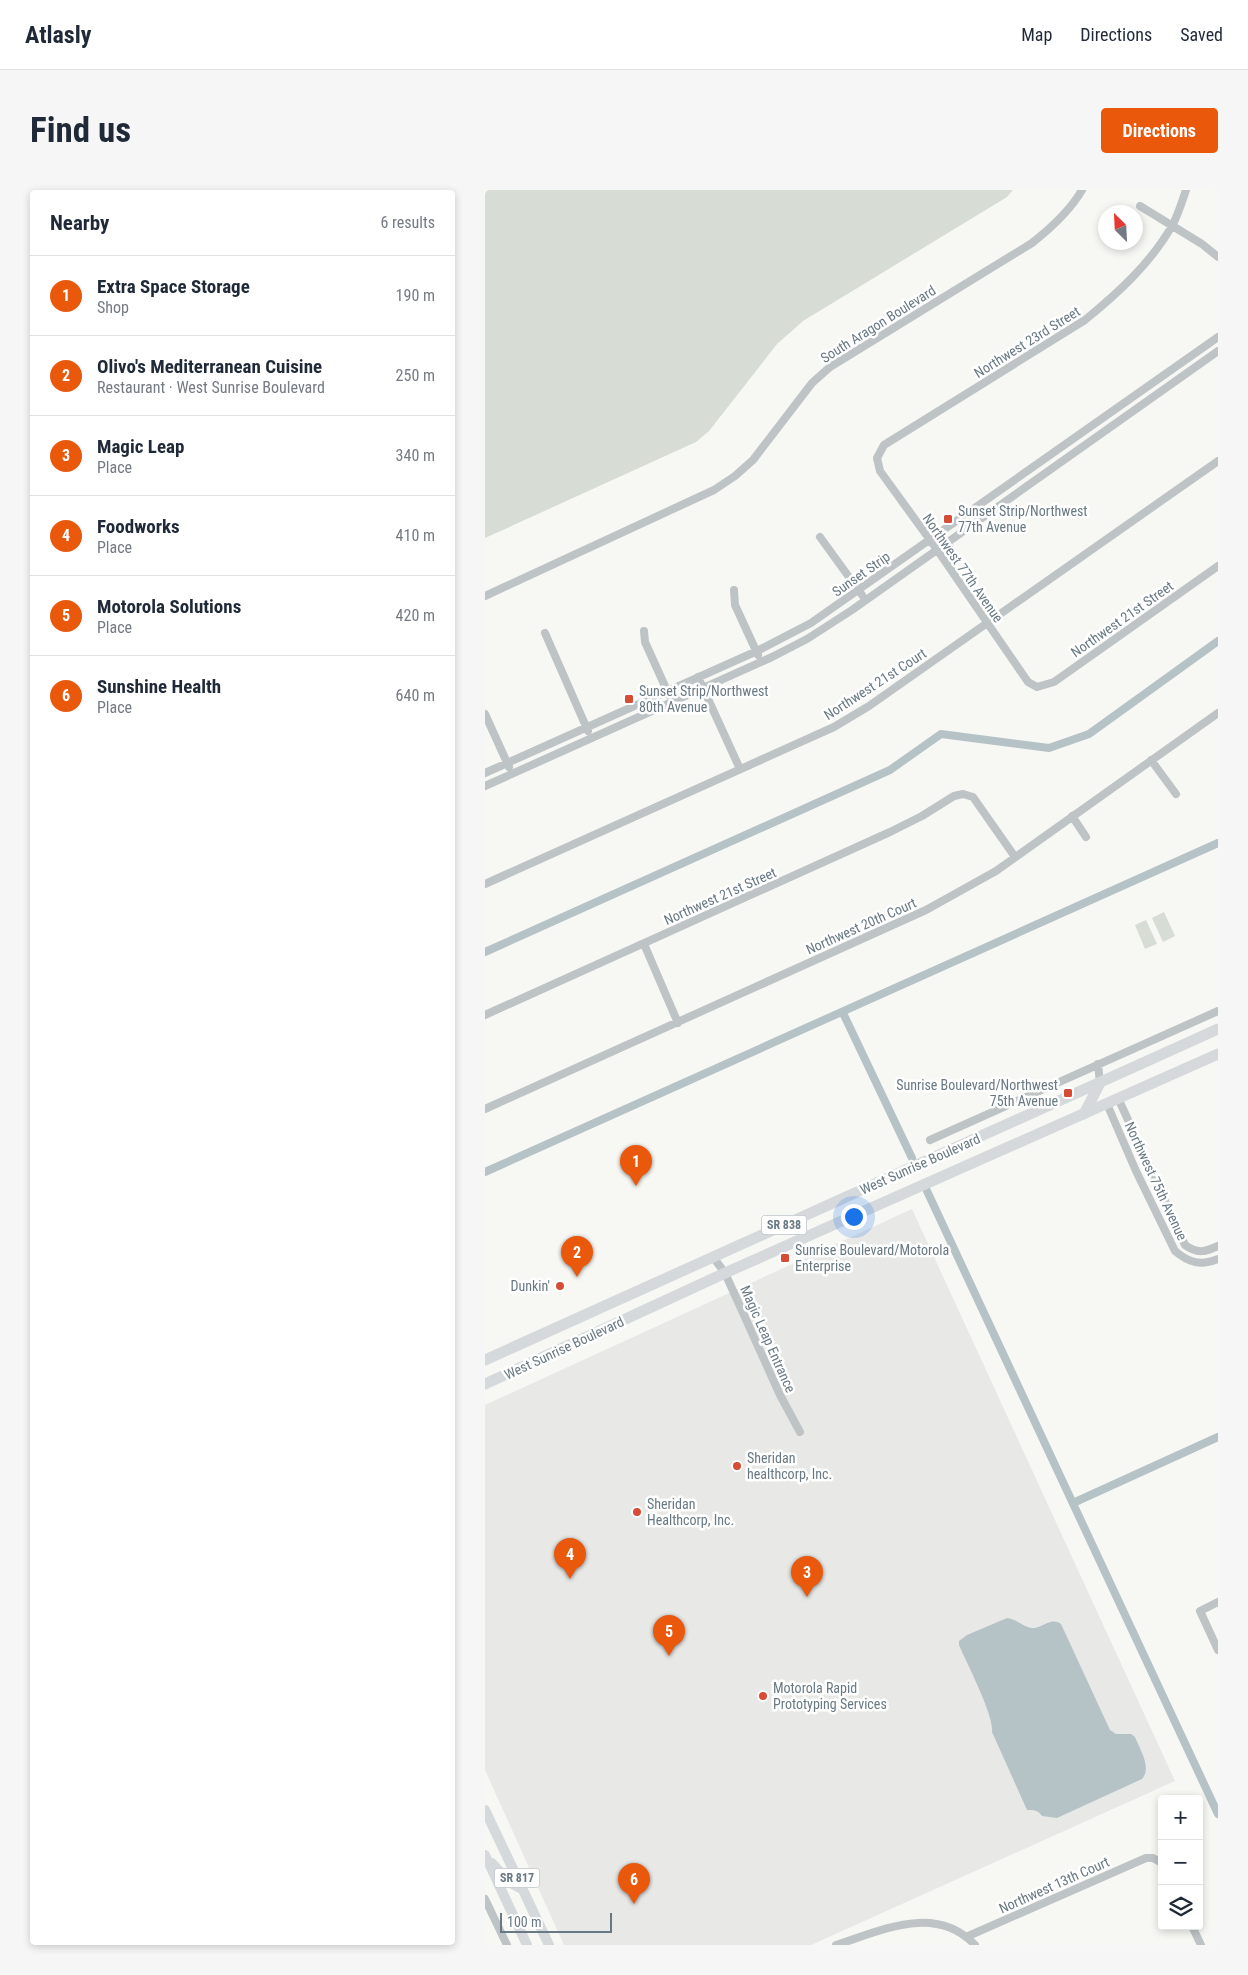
<!DOCTYPE html>
<html lang="en">
<head>
<meta charset="utf-8">
<style>
  body { margin:0; font-family:"Roboto Condensed",sans-serif; background:#f6f6f7; color:#1f2937 }
  .controls { position:absolute; right:15px; bottom:15px; display:grid; overflow:hidden; border-radius:5px; box-shadow:0 2px 8px #0003 }
  .controls button { width:45px; height:45px; display:grid; place-items:center; padding:0; border:0; border-bottom:1px solid #e0e1e3; background:#fff; color:#1f2937; font:25px sans-serif }
  .compass { position:absolute; left:613px; top:15px; width:45px; height:45px; border-radius:50%; background:#fff; box-shadow:0 2px 8px #0003; rotate:336deg }
  .scale { position:absolute; left:15px; bottom:12px; width:112px; box-sizing:border-box; padding-left:5px; border:2px solid #687983; border-top:0; font-size:14px; line-height:18px; white-space:nowrap; color:#687983; -webkit-text-stroke:4px #fff; paint-order:stroke }
  .you { position:absolute; left:368px; top:1026px; width:18px; height:18px; margin:-12px; border:4px solid #fff; border-radius:50%; background:#1a73e8; box-shadow:0 0 0 8px #1a73e833 }
  .badge { display:grid; place-items:center; width:32px; height:32px; border-radius:50%; background:#ea580c; color:#fff; font-size:16px; font-weight:700 }
  .pin { position:absolute; translate:-50% -41px; filter:drop-shadow(0 1px 2px #0008) }
  .pin::after { content:''; position:absolute; top:26px; width:18px; height:15px; background:inherit; clip-path:polygon(0 0,100% 0,50% 100%) }
  .list { margin:0; padding:0; list-style:none }
  h2 { display:flex; justify-content:space-between; align-items:center; height:65px; margin:0; padding:0 20px; font-size:21px }
  h2 small { font-size:16px; font-weight:400; color:#747a83 }
  .list li { display:grid; grid-template-columns:32px 1fr auto; gap:15px; align-items:center; box-sizing:border-box; height:80px; padding:0 20px; border-top:1px solid #e0e1e3 }
  .list b { display:block; font-size:19px; white-space:nowrap }
  .list p { margin:0; font-size:16px; white-space:nowrap; color:#747a83 }
  .list em { font-size:16px; font-style:normal; color:#747a83 }
  .icon { flex:none; width:28px; height:28px; fill:none; stroke:currentColor; stroke-width:2; stroke-linecap:round; stroke-linejoin:round }
  .map { position:relative; flex:none; width:733px; height:1755px; overflow:hidden; border-radius:5px }
  header { display:flex; align-items:center; gap:30px; box-sizing:border-box; height:70px; padding:0 25px; background:#fff; border-bottom:1px solid #e0e1e3 }
  header strong { font-size:24px }
  nav { display:flex; gap:28px; margin-inline-start:auto; font-size:18px }
  .intro { display:flex; align-items:center; justify-content:space-between; box-sizing:border-box; height:120px; padding:0 30px }
  h1 { margin:0; font-size:35px }
  .button { padding:12px 22px; border-radius:5px; background:#ea580c; color:#fff; font-size:18px; font-weight:700 }
  main { display:flex; gap:30px; padding:0 30px }
  aside { flex:1; background:#fff; border-radius:5px; box-shadow:0 2px 8px #0003 }
  .map>svg:first-child { display:block }
  .built { fill:#e8e8e7 }
  .green { fill:#d7dcd4 }
  .water { fill:#b6c3c6 }
  .lines { fill:none; stroke-linecap:round; stroke-linejoin:round }
  .canal { stroke:#b6c3c6; stroke-width:8 }
  .minor { stroke:#bec3c6; stroke-width:8 }
  .major { stroke:#d5d9dc; stroke-width:10 }
  .highway { stroke:#d5d9dc; stroke-width:11 }
  .poi-dot { fill:#d74c34; stroke:#fff; stroke-width:2 }
  .labels { text-anchor:middle; stroke-width:5; stroke-linejoin:round; paint-order:stroke }
  .shield { fill:#fff; stroke:#95a1a8; stroke-width:1 }
  .shield-label { font-size:12px; font-weight:bold; fill:#687983 }
  .street-label { font-size:14px; fill:#687983; stroke:#fff }
  .poi-label { font-size:14px; fill:#687983; stroke:#fff; text-anchor:start }
</style>
</head>
<body>
<header>
<strong>Atlasly</strong>
<nav><a>Map</a><a>Directions</a><a>Saved</a></nav>
</header>
<div class="intro"><h1>Find us</h1><a class="button">Directions</a></div>
<main>
<aside>
<h2>Nearby<small>6 results</small></h2>
<ul class="list">
<li><span class="badge">1</span><div><b>Extra Space Storage</b><p>Shop</p></div><em>190 m</em></li>
<li><span class="badge">2</span><div><b>Olivo's Mediterranean Cuisine</b><p>Restaurant · West Sunrise Boulevard</p></div><em>250 m</em></li>
<li><span class="badge">3</span><div><b>Magic Leap</b><p>Place</p></div><em>340 m</em></li>
<li><span class="badge">4</span><div><b>Foodworks</b><p>Place</p></div><em>410 m</em></li>
<li><span class="badge">5</span><div><b>Motorola Solutions</b><p>Place</p></div><em>420 m</em></li>
<li><span class="badge">6</span><div><b>Sunshine Health</b><p>Place</p></div><em>640 m</em></li>
</ul>
</aside>
<div class="map">
<svg width="733" height="1755" viewBox="0 0 733 1755">
  <rect width="100%" height="100%" fill="#f7f7f4"/>
  <path class="built" d="M427,1019L690,1591L326,1755H79L0,1580V1215Z"/>
  <path class="green" d="M0,0H528L522,7L318,131L292,154L224,241L211,252L0,348Z
    M679,722L690,746L678,752L667,728Z
    M661,730L672,754L660,759L650,735Z"/>
  <path class="water" d="M522,1428C532,1429 539,1438 549,1438C559,1437 566,1427 576,1434L625,1540L631,1544H646L650,1547C655,1560 667,1577 657,1589L572,1628L557,1626C553,1620 549,1620 542,1620L507,1542C509,1525 482,1474 474,1455V1451L482,1445Z"/>
  <g class="lines">
    <path class="canal" d="M0,762L405,580L456,544L564,558L604,544L733,451
      M358,823L427,968
      M0,982L733,653
      M442,1001L733,1624
      M588,1313L733,1247"/>
    <path class="minor" d="M701,0C697,12 693,25 687,36C665,74 633,103 600,130L399,255L392,268L395,281L453,361L543,492L552,497L569,492L733,376
      M655,16L717,54L733,67
      M335,347L377,405
      M249,400L250,415L273,465
      M0,406L229,300L250,286L268,270L327,193L345,177L547,53C566,38 585,21 597,0
      M159,441L160,452L184,505
      M60,443L103,541
      M213,487L255,579
      M0,524L24,577
      M666,570L691,604
      M0,583L272,461L326,433L733,147
      M0,596L287,467L322,449L367,420L733,161
      M587,626L601,647
      M0,694L349,537L384,516L733,271
      M159,754L193,833
      M0,825L405,642L437,626L469,606L478,604L488,607L530,667
      M613,874L615,893
      M633,908L700,1055C712,1064 720,1062 733,1056
      M622,914L651,981L690,1061C704,1073 716,1076 733,1069
      M0,919L441,720L511,681L733,523
      M445,950L733,821
      M228,1067L240,1083L295,1205L315,1242
      M733,1412L715,1421L733,1460
      M0,1709L22,1755
      M707,1736L716,1755
      M481,1747L661,1668H668L677,1673
      M351,1755C396,1741 450,1713 490,1755"/>
    <path class="major" d="M0,1620L64,1755
      M0,1665L42,1755
      M7,1673L24,1692L37,1699"/>
    <path class="highway" d="M599,924L615,893
      M0,1170L733,839
      M0,1194L240,1083L733,864"/>
  </g>
  <g class="poi-dot">
    <rect x="458" y="324" width="10" height="10" rx="2.5"/>
    <rect x="139" y="504" width="10" height="10" rx="2.5"/>
    <rect x="578" y="898" width="10" height="10" rx="2.5"/>
    <rect x="295" y="1063" width="10" height="10" rx="2.5"/>
    <circle cx="75" cy="1096" r="5"/>
    <circle cx="252" cy="1276" r="5"/>
    <circle cx="152" cy="1322" r="5"/>
    <circle cx="278" cy="1506" r="5"/>
  </g>
  <g class="labels">
    <g class="shield">
      <rect x="276.5" y="1025.5" width="45" height="19" rx="4"/>
      <rect x="9.5" y="1678.5" width="45" height="19" rx="4"/>
    </g>
    <g class="shield-label">
      <text x="299" y="1039">SR 838</text>
      <text x="32" y="1692">SR 817</text>
    </g>
    <g class="street-label">
      <text transform="translate(393 134) rotate(-32)" y="5">South Aragon Boulevard</text>
      <text transform="translate(542 152) rotate(-32)" y="5">Northwest 23rd Street</text>
      <text transform="translate(478 378) rotate(55)" y="5">Northwest 77th Avenue</text>
      <text transform="translate(376 384) rotate(-35)" y="5">Sunset Strip</text>
      <text transform="translate(637 429) rotate(-35)" y="5">Northwest 21st Street</text>
      <text transform="translate(390 494) rotate(-33)" y="5">Northwest 21st Court</text>
      <text transform="translate(235 706) rotate(-24)" y="5">Northwest 21st Street</text>
      <text transform="translate(376 736) rotate(-24)" y="5">Northwest 20th Court</text>
      <text transform="translate(435 974) rotate(-24)" y="5">West Sunrise Boulevard</text>
      <text transform="translate(671 991) rotate(65)" y="5">Northwest 75th Avenue</text>
      <text transform="translate(283 1149) rotate(66)" y="5">Magic Leap Entrance</text>
      <text transform="translate(79 1158) rotate(-25)" y="5">West Sunrise Boulevard</text>
      <text transform="translate(569 1695) rotate(-24)" y="5">Northwest 13th Court</text>
    </g>
    <g class="poi-label">
      <text x="473" y="326">Sunset Strip/Northwest<tspan x="473" dy="16">77th Avenue</tspan></text>
      <text x="154" y="506">Sunset Strip/Northwest<tspan x="154" dy="16">80th Avenue</tspan></text>
      <text x="573" y="900" text-anchor="end">Sunrise Boulevard/Northwest<tspan x="573" dy="16">75th Avenue</tspan></text>
      <text x="310" y="1065">Sunrise Boulevard/Motorola<tspan x="310" dy="16">Enterprise</tspan></text>
      <text x="65" y="1101" text-anchor="end">Dunkin'</text>
      <text x="262" y="1273">Sheridan<tspan x="262" dy="16">healthcorp, Inc.</tspan></text>
      <text x="162" y="1319">Sheridan<tspan x="162" dy="16">Healthcorp, Inc.</tspan></text>
      <text x="288" y="1503">Motorola Rapid<tspan x="288" dy="16">Prototyping Services</tspan></text>
    </g>
  </g>
</svg>
<div class="controls">
<button>+</button>
<button>−</button>
<button><svg class="icon" aria-label="layers" viewBox="0 0 24 24"><path d="M12 4l9 5-9 5-9-5zM3 14l9 5 9-5"/></svg></button>
</div>
<svg class="compass" viewBox="-18 -18 36 36"><path d="M0-13l5 13h-10z" fill="#e53935"/><path d="M0 13l5-13h-10z" fill="#747a83"/></svg>
<div class="scale">100 m</div>
<div class="you"></div>
<div class="pin badge" style="left:151px;top:996px">1</div>
<div class="pin badge" style="left:92px;top:1087px">2</div>
<div class="pin badge" style="left:322px;top:1407px">3</div>
<div class="pin badge" style="left:85px;top:1389px">4</div>
<div class="pin badge" style="left:184px;top:1466px">5</div>
<div class="pin badge" style="left:149px;top:1714px">6</div>
</div>
</main>
</body>
</html>
